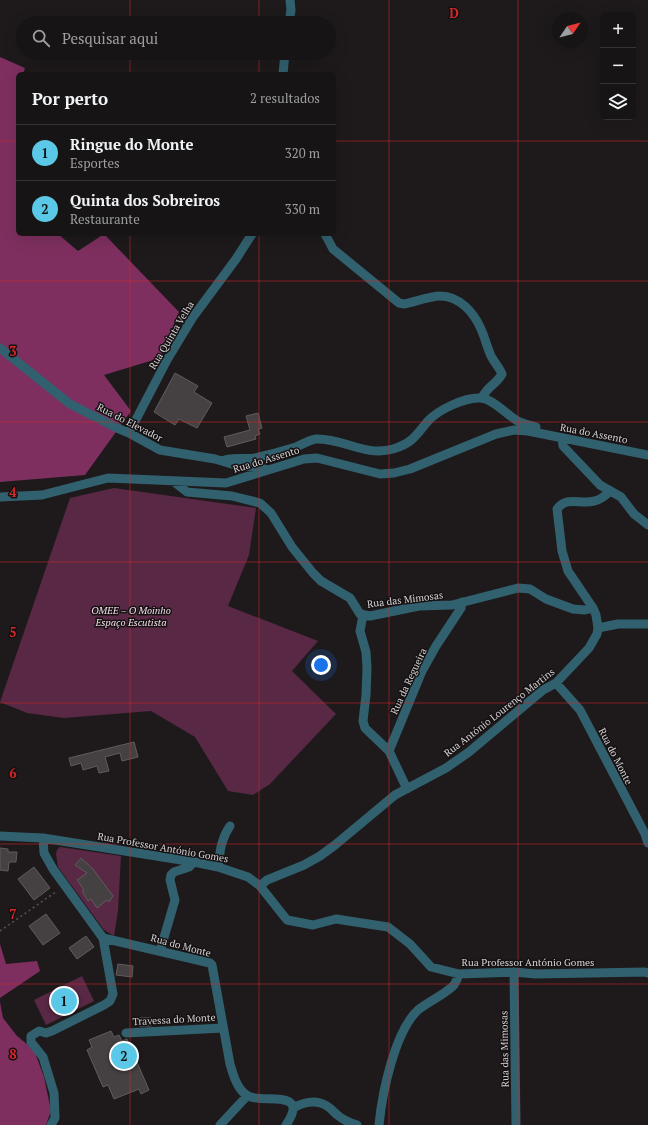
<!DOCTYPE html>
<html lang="pt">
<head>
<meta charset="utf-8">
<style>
  body { margin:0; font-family:"PT Serif",serif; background:#232122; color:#f1f3f6 }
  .controls { position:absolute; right:12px; top:12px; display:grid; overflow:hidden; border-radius:6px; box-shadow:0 4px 16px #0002 }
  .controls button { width:36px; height:36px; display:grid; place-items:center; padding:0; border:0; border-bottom:1px solid #353334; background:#161415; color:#f1f3f6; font:20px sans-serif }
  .compass { position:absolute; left:552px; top:12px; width:36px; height:36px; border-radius:50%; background:#161415; box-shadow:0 4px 16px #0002; rotate:55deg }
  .you { position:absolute; left:321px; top:665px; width:14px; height:14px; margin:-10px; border:3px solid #fff; border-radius:50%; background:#1a73e8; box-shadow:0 0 0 6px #1a73e833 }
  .badge { display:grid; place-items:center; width:26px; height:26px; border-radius:50%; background:#5ac8e6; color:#111; font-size:13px; font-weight:700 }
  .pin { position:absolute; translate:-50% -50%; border:2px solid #fff; box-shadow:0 1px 4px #0006 }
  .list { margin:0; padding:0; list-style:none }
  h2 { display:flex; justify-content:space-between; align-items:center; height:52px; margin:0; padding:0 16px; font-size:17px }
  h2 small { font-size:13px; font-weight:400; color:#9e9ea0 }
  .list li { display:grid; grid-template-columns:26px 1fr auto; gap:12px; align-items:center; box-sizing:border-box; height:56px; padding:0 16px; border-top:1px solid #353334 }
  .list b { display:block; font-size:15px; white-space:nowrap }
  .list p { margin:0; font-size:13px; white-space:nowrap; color:#9e9ea0 }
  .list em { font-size:13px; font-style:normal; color:#9e9ea0 }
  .icon { flex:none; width:22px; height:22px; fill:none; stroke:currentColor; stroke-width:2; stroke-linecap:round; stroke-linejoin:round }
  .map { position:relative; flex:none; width:648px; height:1125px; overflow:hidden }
  .search { position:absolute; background:#161415; box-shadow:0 4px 16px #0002; left:16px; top:16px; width:320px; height:44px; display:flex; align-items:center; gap:10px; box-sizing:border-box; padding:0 14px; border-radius:22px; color:#9e9ea0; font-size:15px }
  .panel { position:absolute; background:#161415; box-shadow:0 4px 16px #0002; left:16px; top:72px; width:320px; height:164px; border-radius:6px }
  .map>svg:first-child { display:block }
  .green { fill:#582844 }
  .forest { fill:#7e2f5f }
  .building { fill:#454143; stroke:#605b5e }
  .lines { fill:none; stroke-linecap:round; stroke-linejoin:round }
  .path { stroke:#585456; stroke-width:1.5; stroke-dasharray:2 3; stroke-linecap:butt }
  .minor { stroke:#31616e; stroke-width:9 }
  .grid { fill:none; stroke:#d62828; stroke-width:1; stroke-opacity:0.55 }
  .labels { text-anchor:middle; stroke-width:3; stroke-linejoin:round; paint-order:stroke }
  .street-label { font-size:10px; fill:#d6d3d5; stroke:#151113 }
  .park-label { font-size:10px; font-style:italic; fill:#f4dce8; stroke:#151113 }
  .grid-label { font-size:13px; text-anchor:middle; font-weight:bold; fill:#d62828; stroke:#151113; stroke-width:3; stroke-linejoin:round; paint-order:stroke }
</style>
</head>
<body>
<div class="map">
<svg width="648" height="1125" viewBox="0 0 648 1125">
  <rect width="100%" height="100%" fill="#1e1a1c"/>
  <path class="green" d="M114,488L256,508L249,555L228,606L318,641L292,671L336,714L270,784L253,795L228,791L195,737L151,711L64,718L27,713L0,702L70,498Z
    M60,847L121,856L118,911L114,936L104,930L58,867L56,854L57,850Z
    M82,976L94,1001L46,1025L34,1000Z"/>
  <path class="forest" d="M0,57L25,68L23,74H18V234H58L78,251L104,234L179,312L160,358L104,375L131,411L85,475L0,482Z
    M0,944L6,964L37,961L40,971L0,998Z
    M0,1002L3,1018L17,1036L34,1050L44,1077L51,1111L46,1125H0Z"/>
  <path class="building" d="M175,373L198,386L194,392L212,403L197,428L179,419L175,425L154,412Z
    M258,413L262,428L258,429L260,434L255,436L256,439L227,447L224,437L250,430L246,416Z
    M134,742L138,757L122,761L120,753L105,757L109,771L99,773L97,766L83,770L81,763L71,766L69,758Z
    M0,848L8,849V852H17L16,862H9L8,871L0,870Z
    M81,858L93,869L113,896L109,902L107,900L97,908L91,899L88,901L82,891L84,890L77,880L87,873L75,865Z
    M34,867L50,888L34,900L18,879Z
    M46,914L60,933L43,945L29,926Z
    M86,936L94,947L77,959L69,948Z
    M118,964L133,966L132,977L116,975Z
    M138,1018H151V1026H139Z
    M111,1031L114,1037L119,1035L122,1041L127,1039L149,1090L141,1094L139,1089L114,1099L108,1085L103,1087L87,1050L92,1047L89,1040Z"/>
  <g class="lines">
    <path class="path" d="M0,931L57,891"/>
    <path class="minor" d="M289,23L291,10L290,0
      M283,74L285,53
      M325,234L333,249L399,303L404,304C414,302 431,296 440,296C460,296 474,313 481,329C485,338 487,347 491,356C494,362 499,367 502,374C496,385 487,386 482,398
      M0,348L70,404L117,428L129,433L160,450L215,459L235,465L265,469
      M129,433L167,360L193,317L236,259L252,234
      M562,438L563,446L600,485L621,497L634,514L648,525
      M222,461C232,456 244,460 255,458C268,455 283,451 296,447C303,444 309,440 316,439C343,438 365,457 393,449C413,443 416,435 428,421C438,410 465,397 480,398C492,398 506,414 516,420C522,424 529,425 536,427
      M173,481L187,492L232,496L260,503L271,513L292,547L313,573L321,581L350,598L360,614L370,616L419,606L452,605L518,588L530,589L546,599L573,609L585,610L593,608
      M0,497L42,495L108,478L226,483L304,459L317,458L380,474L394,473L410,469L496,434L514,430L528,431L648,455
      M363,615L360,631L366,652L367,668L366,695L363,721L365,728L389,751L407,789
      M598,628L618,624H648
      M556,683L580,710L645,834L648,843
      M389,751L422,671L436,646L461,608L462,602
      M0,836L43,838L194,862L218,867L248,877L260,886L287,920L313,925L336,919L388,927L410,944L431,967L459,974L514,972L536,974L645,972L648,973
      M43,838L44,853L53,869L103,938L210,963L212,965L230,1064C233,1074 237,1090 248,1096C263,1104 311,1088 286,1125
      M218,867C220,851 221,839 230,826
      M260,886L267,880L304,865L320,856L335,845L395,795L446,768L469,752L543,690L556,683L589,648L597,634L598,628L596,615L593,608L568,571L562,551L557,509C571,491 589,514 610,491
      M160,951L175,900L170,880L171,875L174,872L189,867L194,862
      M514,972L516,1125
      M126,1033L223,1028
      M293,1108C304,1102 316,1099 327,1106C332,1109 335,1114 340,1117C345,1121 351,1123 357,1125
      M51,1125L55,1118L54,1093L43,1057L31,1042V1036L39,1031L46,1033L52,1031L104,1005L110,1001L113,994L103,938
      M220,1125L247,1096
      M379,1125C382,1093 395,1031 418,1010C428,1002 447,993 454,985C456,982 458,977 459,974"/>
  </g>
  <path class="grid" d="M130,0V23M259,0V23M389,0V1125M518,0V1125M130,53V74M259,53V74M0,141H18M334,141H648M130,234V1125M259,234V1125M0,281H648M0,422H648M0,562H648M0,703H648M0,844H648M0,984H648"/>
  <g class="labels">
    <g class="street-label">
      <text transform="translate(171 335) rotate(-59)" y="4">Rua Quinta Velha</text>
      <text transform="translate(130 422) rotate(27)" y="4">Rua do Elevador</text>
      <text transform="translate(594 433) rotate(11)" y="4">Rua do Assento</text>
      <text transform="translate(266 459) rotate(-17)" y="4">Rua do Assento</text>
      <text transform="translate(405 599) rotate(-7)" y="4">Rua das Mimosas</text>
      <text transform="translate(408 681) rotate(-65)" y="4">Rua da Regueira</text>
      <text transform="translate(499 712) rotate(-38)" y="4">Rua António Lourenço Martins</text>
      <text transform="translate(616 756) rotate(63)" y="4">Rua do Monte</text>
      <text transform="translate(163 847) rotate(10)" y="4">Rua Professor António Gomes</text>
      <text transform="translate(181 945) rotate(15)" y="4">Rua do Monte</text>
      <text x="528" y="966">Rua Professor António Gomes</text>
      <text transform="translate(174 1019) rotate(-3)" y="4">Travessa do Monte</text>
      <text transform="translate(504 1049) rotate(-91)" y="4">Rua das Mimosas</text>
    </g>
    <g class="park-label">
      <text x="131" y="614">OMEE – O Moinho<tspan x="131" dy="12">Espaço Escutista</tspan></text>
    </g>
  </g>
  <g class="grid-label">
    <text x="454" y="18">D</text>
    <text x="13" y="356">3</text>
    <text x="13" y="497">4</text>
    <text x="13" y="637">5</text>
    <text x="13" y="778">6</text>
    <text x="13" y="919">7</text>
    <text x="13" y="1059">8</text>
  </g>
</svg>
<div class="controls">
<button>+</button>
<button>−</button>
<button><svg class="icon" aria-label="layers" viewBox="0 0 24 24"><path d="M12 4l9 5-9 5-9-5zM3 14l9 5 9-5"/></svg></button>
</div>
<svg class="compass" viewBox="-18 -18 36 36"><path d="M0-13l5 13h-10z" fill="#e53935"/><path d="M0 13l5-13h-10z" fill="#9e9ea0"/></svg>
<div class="you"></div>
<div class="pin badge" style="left:64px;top:1001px">1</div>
<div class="pin badge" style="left:124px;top:1056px">2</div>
<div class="search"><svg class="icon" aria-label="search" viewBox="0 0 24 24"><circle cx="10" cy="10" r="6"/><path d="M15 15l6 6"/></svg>Pesquisar aqui</div>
<section class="panel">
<h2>Por perto<small>2 resultados</small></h2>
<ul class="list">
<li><span class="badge">1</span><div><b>Ringue do Monte</b><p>Esportes</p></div><em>320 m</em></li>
<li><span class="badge">2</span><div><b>Quinta dos Sobreiros</b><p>Restaurante</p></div><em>330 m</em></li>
</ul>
</section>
</div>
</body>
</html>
